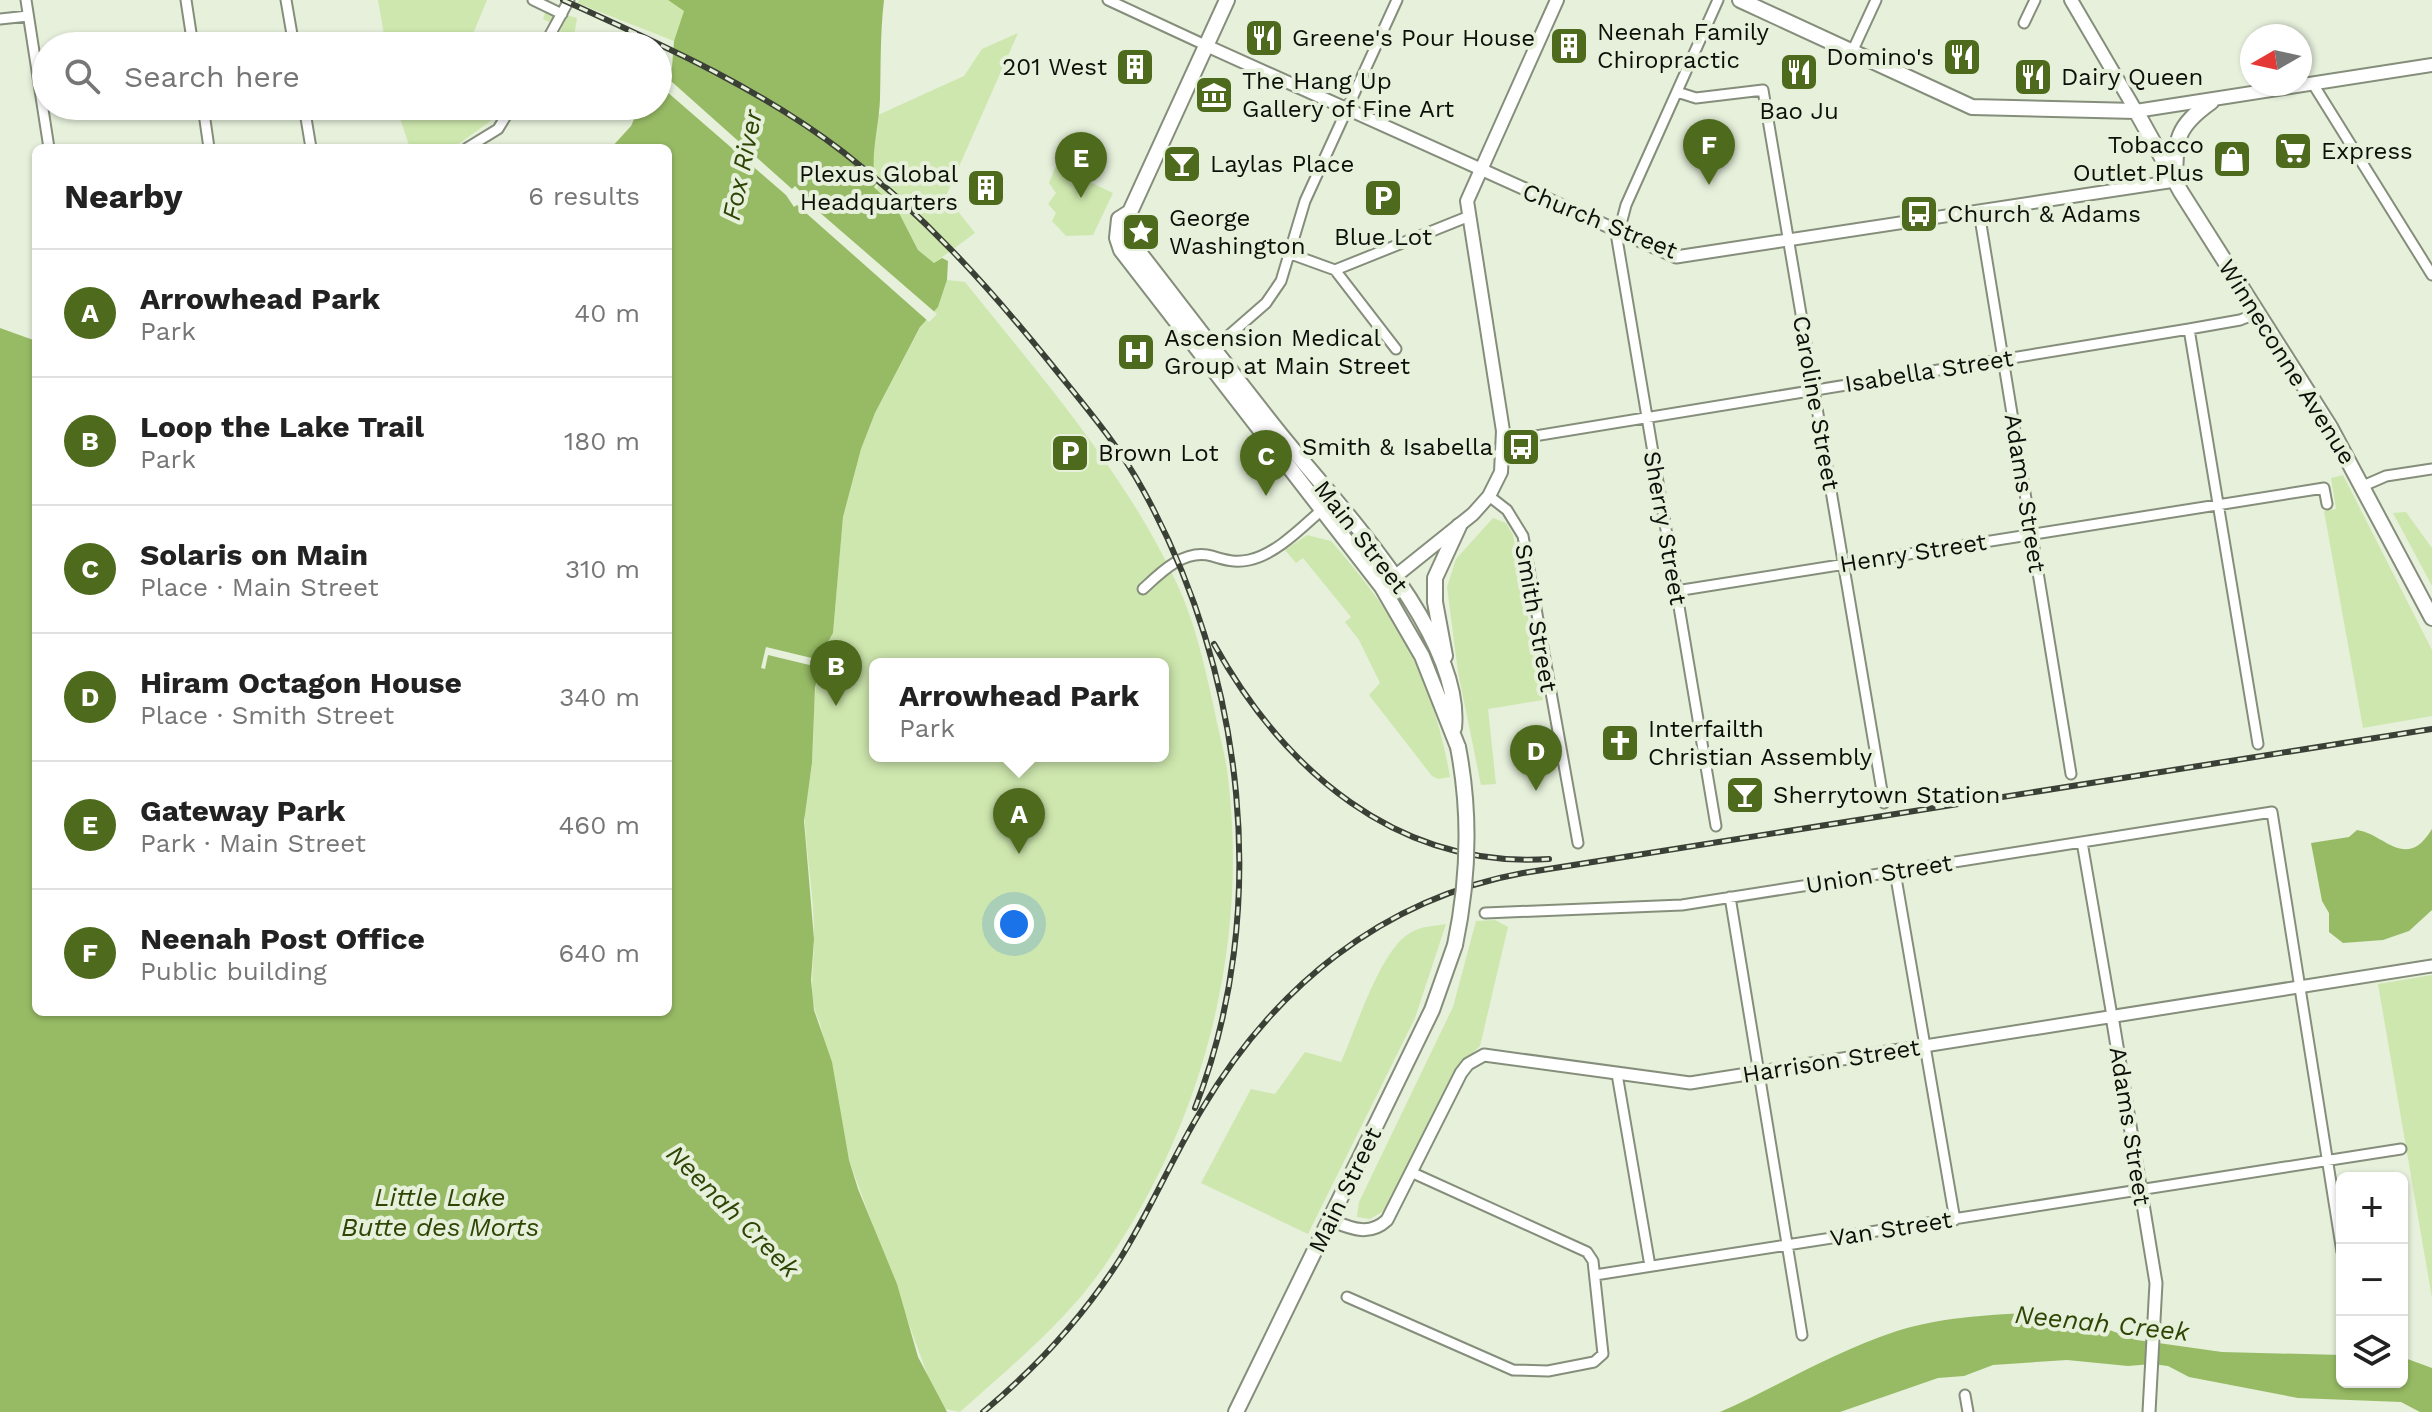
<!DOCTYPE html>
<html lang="en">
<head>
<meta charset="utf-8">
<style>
  body { margin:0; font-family:"Work Sans",sans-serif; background:#f6f6f6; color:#222 }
  .controls { position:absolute; right:24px; bottom:24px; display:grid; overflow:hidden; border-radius:12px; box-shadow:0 2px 6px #0004 }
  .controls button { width:72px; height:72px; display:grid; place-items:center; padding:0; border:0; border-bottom:2px solid #e0e0e0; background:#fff; color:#222; font:40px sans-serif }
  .compass { position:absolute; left:2240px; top:24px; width:72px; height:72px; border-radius:50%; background:#fff; box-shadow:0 2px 6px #0004; rotate:261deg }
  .you { position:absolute; left:1014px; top:924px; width:28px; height:28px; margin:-20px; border:6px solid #fff; border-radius:50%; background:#1a73e8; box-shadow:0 0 0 12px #1a73e833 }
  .badge { display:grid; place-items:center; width:52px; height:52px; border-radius:50%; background:#4d6a1d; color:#fff; font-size:26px; font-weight:700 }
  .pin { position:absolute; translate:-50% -66px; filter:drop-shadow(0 2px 4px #0008) }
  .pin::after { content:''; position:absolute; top:42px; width:28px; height:24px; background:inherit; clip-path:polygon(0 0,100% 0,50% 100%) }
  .popup { position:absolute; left:869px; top:658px; width:300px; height:104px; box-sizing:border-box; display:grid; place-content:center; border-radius:12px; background:#fff; filter:drop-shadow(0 2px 6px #0005); font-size:26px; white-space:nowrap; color:#767676 }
  .popup b { font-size:30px; color:#222 }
  .popup::after { content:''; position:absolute; left:50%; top:100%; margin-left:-16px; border:16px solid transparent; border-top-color:#fff }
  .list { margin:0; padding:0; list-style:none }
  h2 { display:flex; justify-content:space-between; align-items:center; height:104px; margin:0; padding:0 32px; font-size:34px }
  h2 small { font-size:26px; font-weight:400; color:#767676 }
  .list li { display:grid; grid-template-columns:52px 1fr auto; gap:24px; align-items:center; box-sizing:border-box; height:128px; padding:0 32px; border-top:2px solid #e0e0e0 }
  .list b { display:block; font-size:30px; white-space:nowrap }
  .list p { margin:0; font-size:26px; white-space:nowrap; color:#767676 }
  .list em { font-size:26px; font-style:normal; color:#767676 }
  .icon { flex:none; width:44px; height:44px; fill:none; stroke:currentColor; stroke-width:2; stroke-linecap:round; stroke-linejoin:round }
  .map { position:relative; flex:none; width:2432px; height:1412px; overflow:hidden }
  .search { position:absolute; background:#fff; box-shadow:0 2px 6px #0004; left:32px; top:32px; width:640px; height:88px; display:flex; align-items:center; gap:20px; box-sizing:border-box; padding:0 28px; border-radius:44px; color:#767676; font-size:30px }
  .panel { position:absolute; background:#fff; box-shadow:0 2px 6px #0004; left:32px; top:144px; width:640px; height:872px; border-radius:12px }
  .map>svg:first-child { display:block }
  .green { fill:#cee7ae; fill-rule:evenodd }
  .water { fill:#97bb65 }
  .pier { fill:#e6f0db }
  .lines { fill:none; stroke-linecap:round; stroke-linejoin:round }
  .minor-casing { stroke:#858e7b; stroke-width:13 }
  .tertiary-casing { stroke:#858e7b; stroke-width:15 }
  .secondary-casing { stroke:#858e7b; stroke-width:16 }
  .primary-casing { stroke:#858e7b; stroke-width:18 }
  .minor { stroke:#fff; stroke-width:9 }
  .tertiary { stroke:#fff; stroke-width:11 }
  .secondary { stroke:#fff; stroke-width:12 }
  .primary { stroke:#fff; stroke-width:14 }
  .rail-casing { stroke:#3b4036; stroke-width:6 }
  .rail { stroke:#e6f0db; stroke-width:3; stroke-dasharray:9; stroke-linecap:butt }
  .primary-bridge-casing { stroke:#858e7b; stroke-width:18; stroke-linecap:butt }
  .primary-bridge { stroke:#fff; stroke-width:14 }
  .labels { text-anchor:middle; stroke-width:8; stroke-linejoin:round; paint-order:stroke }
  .poi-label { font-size:24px; fill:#0c1009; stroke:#e6f0db; text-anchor:start }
  .street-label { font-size:24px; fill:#0c1009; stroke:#e6f0db }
  .water-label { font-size:26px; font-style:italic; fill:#2f4504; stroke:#e6f0db }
</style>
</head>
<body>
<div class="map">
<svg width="2432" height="1412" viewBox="0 0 2432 1412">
  <rect width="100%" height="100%" fill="#e6f0db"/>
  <path class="green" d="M378,0H487L468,46H386Z
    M579,0H668L685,11L674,41L577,3Z
    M546,10L577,18L574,36L604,46H563L554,42L562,28L543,19Z
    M1018,33L946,196L975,233L934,263L918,250L898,211L876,191L880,180C866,165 876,134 878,115L964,76L982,49Z
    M658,65L930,314L938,307L947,280L965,282C1042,378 1125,472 1177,584C1196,624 1204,665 1214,708C1218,731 1226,755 1228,778C1249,948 1202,1125 1105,1265C1065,1323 1012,1365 960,1412L945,1409L941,1412L849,1160L820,1023C807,997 814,968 814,940C815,902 807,862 805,824C803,805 810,783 812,764C816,718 809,674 833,633L843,517L861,449L875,413L921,326L658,87ZM875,664H1163V756H875Z
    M396,106H474L496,117L453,148H410Z
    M1056,166L1113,193L1093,235L1066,236L1052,221L1056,213L1048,204L1056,193L1049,183Z
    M2343,475L2432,650V716L2363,728L2324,511L2336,509L2331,478Z
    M2406,512L2432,548V586L2393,513Z
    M1493,518L1506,523L1513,535L1543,700L1488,709L1496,784L1481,785L1458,672L1447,587L1456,559Z
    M1307,535L1331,541C1397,616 1433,678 1450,777L1438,779L1432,776L1369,695L1380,683L1359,640L1345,622L1351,617L1303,558L1296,563L1285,550Z
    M1495,920L1508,927L1480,1046L1453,1072L1385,1210L1370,1219L1357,1217L1359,1202L1453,1007L1476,921Z
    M1446,924L1415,1018L1308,1234L1201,1183L1251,1089L1275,1094L1305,1052L1341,1062C1356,1029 1380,950 1410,933C1420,926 1435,926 1446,924Z
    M2432,975V1298L2378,984Z"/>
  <path class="water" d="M668,0H884C880,34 881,64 880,99C879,124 872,148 874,173L880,180L874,187L898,211L918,250L934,263L942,258L948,261L947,280L938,307L920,327L875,413L861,449L843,517L833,633L824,649L815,688L812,763L804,821L814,939L811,980L814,1010L832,1062L849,1160L858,1189L897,1284L918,1357L947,1412H0V328L36,341V1012H668V148H611L631,126L640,106H658V86L672,67L674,41L684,11Z
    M2432,829V910L2409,931L2383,940L2343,943L2329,932V913L2322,901L2311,843L2349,837L2357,830C2385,834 2406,872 2432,829Z
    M2028,1313L2079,1319L2137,1340L2222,1352L2342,1355V1382H2402V1357L2432,1368V1412H2420L2401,1402L2298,1398L2189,1377L2168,1366L2152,1364L2128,1366L2067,1360L1993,1365L1964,1376L1938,1378L1840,1412H1720C1778,1386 1834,1352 1894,1332C1936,1318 1985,1315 2028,1313Z"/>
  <path class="pier" d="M662,73L792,189L795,186L805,196L803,198L937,314L929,322L797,205L794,207L786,195L658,84Z
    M766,647L824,661L822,668L768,655L765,669L761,668Z"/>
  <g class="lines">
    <defs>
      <path id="minor" d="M26,0L49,148
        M186,0L193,46
        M286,0L294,46
        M533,0L562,14
        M1108,0L1205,45
        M0,19L28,16
        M2024,23L2035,0
        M544,46L569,0
        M1852,52L1876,0
        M2313,84L2432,275
        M1677,92L1696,98L1763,90L1884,803
        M203,106L209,148
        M304,106L311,148
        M467,148L498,129L512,106
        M1979,212L2071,774
        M1288,253L1335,270L1467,217
        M1335,270L1396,349
        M2189,329L2258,744
        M1211,351L1266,303L1281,281L1305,201L1397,0
        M1504,441L2189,329L2240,320L2258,313
        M2363,486L2386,476L2432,469
        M1489,496L1507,510L1523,536L1578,843
        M1143,589C1161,572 1185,548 1212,556C1225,560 1235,563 1249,560C1277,554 1303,526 1324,508
        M1676,591L2324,488L2327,504
        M1716,826L1617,239L1626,205L1718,0
        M2082,842L2112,1016
        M1895,872L1955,1220
        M1730,897L1802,1335
        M1485,913L1682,905L2272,812L2342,1252
        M1617,1074L1650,1266
        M1595,1275L2401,1149
        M1347,1297L1513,1370L1548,1371L1594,1362L1603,1354L1593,1261L1587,1252L1413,1173
        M1965,1395L1968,1412"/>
      <path id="tertiary" d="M1205,45L1676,257L2175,181
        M2112,1016L2156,1283L2149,1412
        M1330,1220C1350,1228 1369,1237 1387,1220L1461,1073L1468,1064L1484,1055L1690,1083L2432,966"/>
      <path id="secondary" d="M2071,0L2136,111L2432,65
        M1382,587L1473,514L1489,496L1501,472L1503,431L1467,201L1557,0"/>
      <path id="primary" d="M1740,0L1972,107L2136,111L2181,192L2330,427L2432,618
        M2175,180C2176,138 2176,127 2211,102
        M1130,212L1119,219L1117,238L1121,250L1382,587L1422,656L1458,747
        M1130,212L1135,247C1181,306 1226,366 1273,425C1330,498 1464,632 1454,728
        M1130,212L1227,0
        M1445,656L1435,602V578L1459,526
        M1236,1412L1432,1010L1455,945"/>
    </defs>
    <use href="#minor" class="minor-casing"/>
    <use href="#tertiary" class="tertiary-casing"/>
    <use href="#secondary" class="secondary-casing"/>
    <use href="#primary" class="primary-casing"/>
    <use href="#minor" class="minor"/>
    <use href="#tertiary" class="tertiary"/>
    <use href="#secondary" class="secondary"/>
    <use href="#primary" class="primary"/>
    <defs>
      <path id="rail" d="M563,0C660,44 758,87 843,152C923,214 988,286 1051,364C1084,405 1118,444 1143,490C1245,674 1272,911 1195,1108
        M1214,644C1284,770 1397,869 1549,859
        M983,1412C1036,1368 1083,1317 1120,1259C1150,1211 1172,1158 1202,1109C1274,988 1381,899 1523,873L2432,729"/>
    </defs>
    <use href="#rail" class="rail-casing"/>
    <use href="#rail" class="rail"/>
    <defs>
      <path id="primary-bridge" d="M1455,945C1469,878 1471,814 1458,747"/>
    </defs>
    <use href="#primary-bridge" class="primary-bridge-casing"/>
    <use href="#primary-bridge" class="primary-bridge"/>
  </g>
  <defs>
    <symbol id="restaurant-square" viewBox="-11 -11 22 22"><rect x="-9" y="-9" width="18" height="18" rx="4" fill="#4d6a1d" stroke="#e6f0db"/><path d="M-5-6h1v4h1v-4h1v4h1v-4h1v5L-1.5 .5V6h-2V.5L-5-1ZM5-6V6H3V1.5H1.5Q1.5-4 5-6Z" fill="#fff"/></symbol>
    <symbol id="building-square" viewBox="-11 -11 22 22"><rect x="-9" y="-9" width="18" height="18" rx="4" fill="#4d6a1d" stroke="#e6f0db"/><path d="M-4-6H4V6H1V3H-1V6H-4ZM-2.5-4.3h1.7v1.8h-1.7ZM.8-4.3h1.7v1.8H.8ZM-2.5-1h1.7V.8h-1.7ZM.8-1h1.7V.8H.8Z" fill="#fff"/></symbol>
    <symbol id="museum-square" viewBox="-11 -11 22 22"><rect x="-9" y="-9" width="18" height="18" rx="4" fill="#4d6a1d" stroke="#e6f0db"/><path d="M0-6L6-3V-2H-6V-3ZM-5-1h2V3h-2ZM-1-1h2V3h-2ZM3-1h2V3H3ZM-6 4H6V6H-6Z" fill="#fff"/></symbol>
    <symbol id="supermarket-square" viewBox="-11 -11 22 22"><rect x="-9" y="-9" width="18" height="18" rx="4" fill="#4d6a1d" stroke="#e6f0db"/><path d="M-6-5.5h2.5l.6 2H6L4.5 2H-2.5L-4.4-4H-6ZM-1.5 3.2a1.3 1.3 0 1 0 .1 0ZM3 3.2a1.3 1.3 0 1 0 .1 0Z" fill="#fff"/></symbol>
    <symbol id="shop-square" viewBox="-11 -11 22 22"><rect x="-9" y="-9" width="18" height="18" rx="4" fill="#4d6a1d" stroke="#e6f0db"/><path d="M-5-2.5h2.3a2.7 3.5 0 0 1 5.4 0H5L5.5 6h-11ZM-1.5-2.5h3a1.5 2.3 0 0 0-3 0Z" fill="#fff"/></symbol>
    <symbol id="bar-square" viewBox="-11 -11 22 22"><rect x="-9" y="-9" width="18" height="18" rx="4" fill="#4d6a1d" stroke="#e6f0db"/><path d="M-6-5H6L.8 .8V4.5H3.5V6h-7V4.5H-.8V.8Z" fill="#fff"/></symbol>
    <symbol id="parking-square" viewBox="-11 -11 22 22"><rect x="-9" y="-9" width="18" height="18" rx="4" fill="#4d6a1d" stroke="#e6f0db"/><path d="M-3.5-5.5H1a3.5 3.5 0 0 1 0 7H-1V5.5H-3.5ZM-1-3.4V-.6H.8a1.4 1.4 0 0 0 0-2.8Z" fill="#fff"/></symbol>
    <symbol id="bus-square" viewBox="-11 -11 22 22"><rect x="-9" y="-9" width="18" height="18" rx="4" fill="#4d6a1d" stroke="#e6f0db"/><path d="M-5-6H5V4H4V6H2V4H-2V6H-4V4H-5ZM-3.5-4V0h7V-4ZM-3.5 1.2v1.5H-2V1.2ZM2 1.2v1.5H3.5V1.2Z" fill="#fff"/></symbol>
    <symbol id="sight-square" viewBox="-11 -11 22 22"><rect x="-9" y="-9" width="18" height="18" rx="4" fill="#4d6a1d" stroke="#e6f0db"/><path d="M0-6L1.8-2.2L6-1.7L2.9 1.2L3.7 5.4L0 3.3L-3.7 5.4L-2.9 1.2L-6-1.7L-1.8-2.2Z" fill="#fff"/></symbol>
    <symbol id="hospital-square" viewBox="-11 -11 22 22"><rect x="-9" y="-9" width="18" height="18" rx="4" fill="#4d6a1d" stroke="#e6f0db"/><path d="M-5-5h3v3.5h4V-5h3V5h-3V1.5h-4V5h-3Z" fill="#fff"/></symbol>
    <symbol id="church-square" viewBox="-11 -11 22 22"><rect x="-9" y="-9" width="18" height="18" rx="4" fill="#4d6a1d" stroke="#e6f0db"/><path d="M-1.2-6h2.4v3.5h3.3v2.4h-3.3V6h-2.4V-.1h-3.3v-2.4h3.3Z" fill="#fff"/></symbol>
  </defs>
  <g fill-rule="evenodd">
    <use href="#restaurant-square" x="1242" y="16" width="44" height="44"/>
    <use href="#building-square" x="1547" y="24" width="44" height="44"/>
    <use href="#restaurant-square" x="1940" y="35" width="44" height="44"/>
    <use href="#building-square" x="1113" y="45" width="44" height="44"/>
    <use href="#restaurant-square" x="1777" y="50" width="44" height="44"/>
    <use href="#restaurant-square" x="2011" y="55" width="44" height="44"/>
    <use href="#museum-square" x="1192" y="73" width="44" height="44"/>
    <use href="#supermarket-square" x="2271" y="129" width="44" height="44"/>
    <use href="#shop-square" x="2210" y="137" width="44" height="44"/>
    <use href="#bar-square" x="1160" y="142" width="44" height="44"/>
    <use href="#building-square" x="964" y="166" width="44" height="44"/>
    <use href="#parking-square" x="1361" y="176" width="44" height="44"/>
    <use href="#bus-square" x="1897" y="192" width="44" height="44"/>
    <use href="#sight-square" x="1119" y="210" width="44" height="44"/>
    <use href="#hospital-square" x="1114" y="330" width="44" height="44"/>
    <use href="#bus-square" x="1499" y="425" width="44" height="44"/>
    <use href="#parking-square" x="1048" y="431" width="44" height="44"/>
    <use href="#church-square" x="1598" y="721" width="44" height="44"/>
    <use href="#bar-square" x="1723" y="773" width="44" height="44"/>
  </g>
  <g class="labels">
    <g class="poi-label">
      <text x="1597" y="40">Neenah Family<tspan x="1597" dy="28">Chiropractic</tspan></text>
      <text x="1292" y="46">Greene's Pour House</text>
      <text x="1934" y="65" text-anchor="end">Domino's</text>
      <text x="1107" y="75" text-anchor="end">201 West</text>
      <text x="2061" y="85">Dairy Queen</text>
      <text x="1242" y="89">The Hang Up<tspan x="1242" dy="28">Gallery of Fine Art</tspan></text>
      <text x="1799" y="119" text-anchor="middle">Bao Ju</text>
      <text x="2204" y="153" text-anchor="end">Tobacco<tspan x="2204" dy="28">Outlet Plus</tspan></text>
      <text x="2321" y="159">Express</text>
      <text x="1210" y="172">Laylas Place</text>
      <text x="958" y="182" text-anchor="end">Plexus Global<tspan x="958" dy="28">Headquarters</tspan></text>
      <text x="1947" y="222">Church &amp; Adams</text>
      <text x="1169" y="226">George<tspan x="1169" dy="28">Washington</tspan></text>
      <text x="1383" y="245" text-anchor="middle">Blue Lot</text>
      <text x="1164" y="346">Ascension Medical<tspan x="1164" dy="28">Group at Main Street</tspan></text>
      <text x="1493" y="455" text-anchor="end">Smith &amp; Isabella</text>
      <text x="1098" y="461">Brown Lot</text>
      <text x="1648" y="737">Interfailth<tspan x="1648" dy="28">Christian Assembly</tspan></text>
      <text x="1773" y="803">Sherrytown Station</text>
    </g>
    <g class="street-label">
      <text transform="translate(1600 221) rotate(22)" y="8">Church Street</text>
      <text transform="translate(2287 362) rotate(58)" y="8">Winneconne Avenue</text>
      <text transform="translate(1929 371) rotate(-9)" y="8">Isabella Street</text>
      <text transform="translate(1816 403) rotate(80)" y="8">Caroline Street</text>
      <text transform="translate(2025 493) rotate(81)" y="8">Adams Street</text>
      <text transform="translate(1665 528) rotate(80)" y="8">Sherry Street</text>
      <text transform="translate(1361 537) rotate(52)" y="8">Main Street</text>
      <text transform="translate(1913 553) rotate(-9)" y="8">Henry Street</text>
      <text transform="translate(1536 618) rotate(80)" y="8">Smith Street</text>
      <text transform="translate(1879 874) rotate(-9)" y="8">Union Street</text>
      <text transform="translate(1831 1061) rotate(-9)" y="8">Harrison Street</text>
      <text transform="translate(2130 1126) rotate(81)" y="8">Adams Street</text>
      <text transform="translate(1345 1190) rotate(-64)" y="8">Main Street</text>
      <text transform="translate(1891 1229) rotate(-9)" y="8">Van Street</text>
    </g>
    <g class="water-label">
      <text transform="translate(742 165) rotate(-78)" y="9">Fox River</text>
      <text x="440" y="1206">Little Lake<tspan x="440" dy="30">Butte des Morts</tspan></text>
      <text transform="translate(733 1211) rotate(45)" y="9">Neenah Creek</text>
      <text transform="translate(2102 1323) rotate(6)" y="9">Neenah Creek</text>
    </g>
  </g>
</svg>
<div class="controls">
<button>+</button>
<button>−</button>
<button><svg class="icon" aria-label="layers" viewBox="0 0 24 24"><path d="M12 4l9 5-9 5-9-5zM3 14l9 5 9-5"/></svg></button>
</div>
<svg class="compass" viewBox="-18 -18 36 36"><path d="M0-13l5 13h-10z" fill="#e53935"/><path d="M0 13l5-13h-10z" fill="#767676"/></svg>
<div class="you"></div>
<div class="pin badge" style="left:1019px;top:854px">A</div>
<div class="popup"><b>Arrowhead Park</b>Park</div>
<div class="pin badge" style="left:836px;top:706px">B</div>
<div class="pin badge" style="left:1266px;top:496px">C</div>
<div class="pin badge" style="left:1536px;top:791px">D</div>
<div class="pin badge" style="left:1081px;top:198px">E</div>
<div class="pin badge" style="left:1709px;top:185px">F</div>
<div class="search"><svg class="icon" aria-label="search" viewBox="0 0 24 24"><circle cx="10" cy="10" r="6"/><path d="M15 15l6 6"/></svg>Search here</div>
<section class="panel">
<h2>Nearby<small>6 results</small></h2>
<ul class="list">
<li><span class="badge">A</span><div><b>Arrowhead Park</b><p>Park</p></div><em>40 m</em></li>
<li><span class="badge">B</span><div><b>Loop the Lake Trail</b><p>Park</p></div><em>180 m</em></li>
<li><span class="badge">C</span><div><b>Solaris on Main</b><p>Place · Main Street</p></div><em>310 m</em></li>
<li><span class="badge">D</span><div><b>Hiram Octagon House</b><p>Place · Smith Street</p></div><em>340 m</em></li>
<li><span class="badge">E</span><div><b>Gateway Park</b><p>Park · Main Street</p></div><em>460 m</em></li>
<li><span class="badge">F</span><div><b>Neenah Post Office</b><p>Public building</p></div><em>640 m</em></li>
</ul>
</section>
</div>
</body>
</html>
